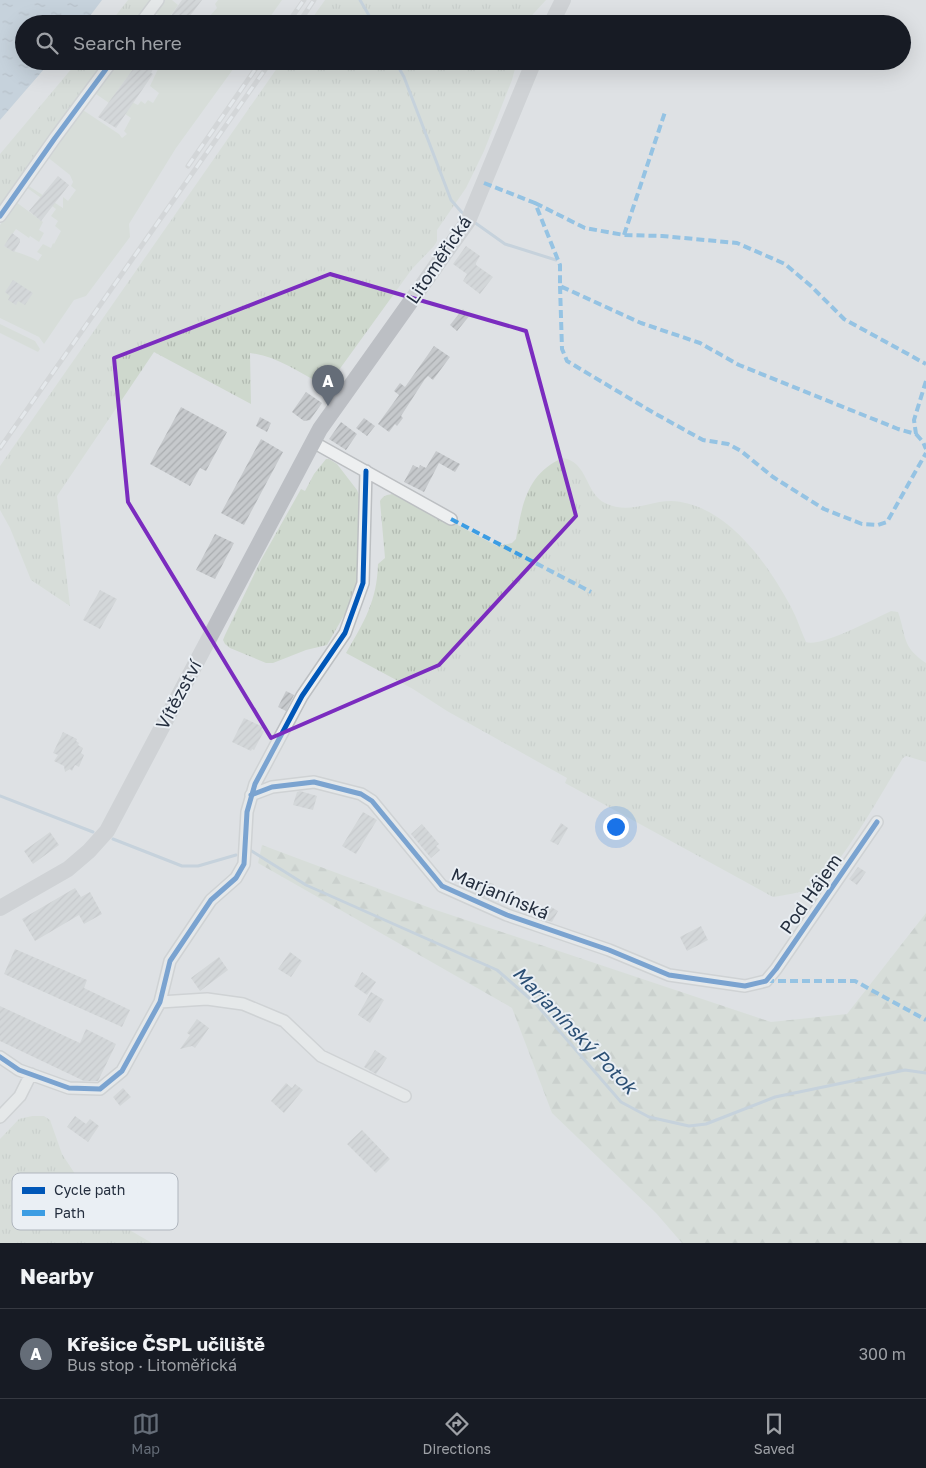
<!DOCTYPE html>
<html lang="en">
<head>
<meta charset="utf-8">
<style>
  body { margin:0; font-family:"Golos Text",sans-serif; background:#242831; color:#f1f3f6 }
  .you { position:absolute; left:615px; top:826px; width:18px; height:18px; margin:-12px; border:4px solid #fff; border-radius:50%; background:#1a73e8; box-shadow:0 0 0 8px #1a73e833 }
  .badge { display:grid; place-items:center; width:32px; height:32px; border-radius:50%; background:#656d78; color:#fff; font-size:16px; font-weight:700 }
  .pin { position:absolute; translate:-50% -41px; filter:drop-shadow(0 1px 2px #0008) }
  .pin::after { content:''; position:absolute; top:26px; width:18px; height:15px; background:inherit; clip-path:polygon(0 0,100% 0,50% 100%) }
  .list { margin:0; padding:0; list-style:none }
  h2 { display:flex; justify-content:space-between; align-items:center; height:65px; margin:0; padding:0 20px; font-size:21px }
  h2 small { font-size:16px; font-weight:400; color:#9ea1a6 }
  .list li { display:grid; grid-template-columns:32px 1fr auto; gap:15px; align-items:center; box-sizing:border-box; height:90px; padding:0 20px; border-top:1px solid #363941 }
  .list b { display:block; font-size:19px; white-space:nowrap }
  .list p { margin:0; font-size:16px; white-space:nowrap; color:#9ea1a6 }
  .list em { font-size:16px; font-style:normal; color:#9ea1a6 }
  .icon { flex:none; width:28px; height:28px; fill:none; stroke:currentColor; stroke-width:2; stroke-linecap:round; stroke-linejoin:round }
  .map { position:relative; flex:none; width:926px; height:1243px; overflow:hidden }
  .search { position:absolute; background:#171b24; box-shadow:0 5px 20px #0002; left:15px; right:15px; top:15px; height:55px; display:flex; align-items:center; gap:12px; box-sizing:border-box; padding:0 18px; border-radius:28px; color:#9ea1a6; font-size:19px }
  .sheet { height:155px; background:#171b24 }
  nav { display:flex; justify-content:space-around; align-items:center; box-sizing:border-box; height:70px; border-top:1px solid #363941; background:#171b24; font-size:14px; color:#9ea1a6 }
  nav a { display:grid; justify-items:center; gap:2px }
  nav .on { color:#656d78 }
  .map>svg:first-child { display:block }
  .grass { fill:url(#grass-tufts) }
  .forest { fill:url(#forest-firs) }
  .garden { fill:#ced8cd }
  .water { fill:url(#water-ripples) }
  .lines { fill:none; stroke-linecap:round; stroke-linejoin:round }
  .stream { stroke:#a9bed2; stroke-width:3 }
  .building { fill:url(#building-hatch) }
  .street-casing { stroke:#bcbfc2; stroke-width:14 }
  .street { stroke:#edeff0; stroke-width:11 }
  .secondary { stroke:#bcbfc4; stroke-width:16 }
  .rail-casing { stroke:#c6c8cb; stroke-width:5 }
  .rail { stroke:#eaeff4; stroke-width:3; stroke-dasharray:9; stroke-linecap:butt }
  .quiet { stroke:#3c9de3; stroke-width:4; stroke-dasharray:8 4; stroke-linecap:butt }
  .cycleway-casing { stroke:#eaeff4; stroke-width:8 }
  .cycleway { stroke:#0057b8; stroke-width:5 }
  .marked { fill:none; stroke:#7b2cbf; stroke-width:4; stroke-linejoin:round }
  .labels { text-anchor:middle; stroke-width:4; stroke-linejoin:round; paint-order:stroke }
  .street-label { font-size:18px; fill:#242e3e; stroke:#eaeff4 }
  .water-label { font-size:19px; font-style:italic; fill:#2b4f74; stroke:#eaeff4 }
  .key { fill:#eaeff4; stroke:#afb5bd; stroke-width:1 }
  .key-label { font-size:14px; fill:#242e3e }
</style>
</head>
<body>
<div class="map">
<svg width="926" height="1243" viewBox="0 0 926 1243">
  <defs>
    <pattern id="grass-tufts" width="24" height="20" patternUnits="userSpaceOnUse" patternTransform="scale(1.25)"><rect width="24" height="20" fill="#ced8cd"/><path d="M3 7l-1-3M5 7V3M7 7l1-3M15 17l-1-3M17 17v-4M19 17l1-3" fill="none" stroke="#b1bab1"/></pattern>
    <pattern id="forest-firs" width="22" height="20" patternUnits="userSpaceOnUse" patternTransform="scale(1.25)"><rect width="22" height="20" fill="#ced8cd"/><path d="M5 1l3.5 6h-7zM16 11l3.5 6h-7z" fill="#b1bab1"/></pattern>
    <pattern id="water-ripples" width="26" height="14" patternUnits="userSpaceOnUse" patternTransform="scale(1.25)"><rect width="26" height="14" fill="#a9bed2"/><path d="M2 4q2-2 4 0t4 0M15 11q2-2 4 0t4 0" fill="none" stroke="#899bac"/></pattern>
    <pattern id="building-hatch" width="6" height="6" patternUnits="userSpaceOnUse" patternTransform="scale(1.25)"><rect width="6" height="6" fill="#c6c9cc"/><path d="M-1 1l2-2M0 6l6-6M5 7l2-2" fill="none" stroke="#aaadb0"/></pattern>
  </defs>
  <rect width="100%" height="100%" fill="#dee1e4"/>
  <path class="grass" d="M128,0H153L136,24H109Z
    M325,0H546L524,24H308Z
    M78,61H107L0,208V154Z
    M282,61H517L512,80L484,151L466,188L437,230V241L434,246L412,269L331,381L326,385L321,384C299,372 276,356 250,353L251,404L154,352L57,496L70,606L31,580L10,528L0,510V466Z
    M563,458C588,462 585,493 605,503C629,515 648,501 671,501C726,503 768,564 791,607C797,618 801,631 806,642C819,648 876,618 891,611L898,612C907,637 901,646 926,663V762L906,756L903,758C885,787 837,875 811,888C800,893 785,895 773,897L565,783L567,778L447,711L413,689L346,653C364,622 377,601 378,564L385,558L380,501C383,496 386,495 392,494L454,523L497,546L512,543L516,539C522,505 527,473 563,458Z
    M326,459H329L337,464L357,490L362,502L361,573L350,605L327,645L306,650L273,663H266L230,648L225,644L223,640L225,635L261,560L301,489L305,491L314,474Z
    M32,1116H44L50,1120L62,1154L98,1209L107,1217L152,1243H0V1139L19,1119Z"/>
  <path class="forest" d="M262,845L433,909L771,1022L847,1014L926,913V1243H682L656,1213L552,1113L512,1008L258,863Z"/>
  <path class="garden" d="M163,0H172L178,5L167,21L155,13Z
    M218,0H282L265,24H195L202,16L206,20L217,8L215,4Z
    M117,61H139L115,94L138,105L141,101L145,104L148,100L153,103L159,93L150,86L159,67L165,70L171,61H239L176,148L129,224L130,237L86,296L74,300L44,344L39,337L0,318V225L16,202L43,222L39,230L44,233L39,242L30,236L29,238L16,229L4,246C15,253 27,254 38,261L42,255L37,252L43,244L51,248L53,243L54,244L61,231L55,226L58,221L51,216L56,209L26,187L27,185L63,208V197L68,201L76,190L71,186L73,182L70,175L46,156L80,108L119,134L122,138L127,134L124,131L131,118L93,92Z
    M0,324L35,341L40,349L38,352L0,333Z"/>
  <path class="water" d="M0,0H102L84,24H24V61H51L0,120Z"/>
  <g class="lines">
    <path class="stream" d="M360,0L374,24
      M395,61L404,77L451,200L465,216
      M474,222L505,244L556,260
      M0,796L93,832
      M113,839L182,866H198L236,855
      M250,850L306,885L497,970L536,1004L621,1102L649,1117L689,1126L706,1124L775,1097L905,1070L926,1073"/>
  </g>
  <path class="building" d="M182,0H202L184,24H165Z
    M139,61H157L151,73L153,74L116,128L98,117Z
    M58,176L69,185L41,221L29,211Z
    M12,233L20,239V242L14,252L4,246Z
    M466,246L480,256L476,263V265L493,277L480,294L463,281L467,274L453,264Z
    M13,280L33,293L25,305L18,301L16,305L8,300L10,296L5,292Z
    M463,309L470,315L457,331L450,325Z
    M434,346L450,357L433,380L428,376L425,379L401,416L403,418L397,426L395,424L389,432L378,424L399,395L394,391L400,383L405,387Z
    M306,392L322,403L310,420L304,421L292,412Z
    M181,407L227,432L206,471L200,468L190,486L150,464Z
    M260,417L271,423L267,432L256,426Z
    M364,418L375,426L367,436L356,428Z
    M341,422L357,434L346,450L329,439Z
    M261,439L283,452L244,525L221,513Z
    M436,451L460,464L455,472L439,463L424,492L404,482L413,465L419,468L420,465L426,468Z
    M215,534L234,543L215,579L196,570Z
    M100,590L117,599L100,629L83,620Z
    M286,691L294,695L286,711L278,707Z
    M244,718L263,727L261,730L264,731L254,750L252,749L251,751L232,742Z
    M63,732L77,739L76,741L79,743L78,745L83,748L81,753L84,755L79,767L75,765L72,771L70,769L65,772L64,766L54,761L58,755L53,753Z
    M300,791L317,796L313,810L293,805L297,792Z
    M363,812L377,820L356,854L342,846Z
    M561,823L568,828L558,845L550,841Z
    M422,824L439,844L436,846L440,850L431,858L411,834Z
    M50,832L59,845L33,864L24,851Z
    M858,867L866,872L857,885L849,879Z
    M478,879L494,884L489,899L475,893Z
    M75,888L81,897L90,892L102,914L84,924L79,915L35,941L22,919Z
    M546,904L558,911L552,922L538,918Z
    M701,926L708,940L687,951L680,937Z
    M15,949L87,980L84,988L130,1010L122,1027L4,974Z
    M290,952L302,961L291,977L278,969Z
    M219,957L228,970L200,991L191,978Z
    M362,972L376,982L367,995L354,986Z
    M371,992L384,1000L370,1023L358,1015Z
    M0,1006L80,1043L86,1029L116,1044L98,1081H84L0,1041Z
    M197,1019L209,1028L195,1048L192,1046L180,1049L190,1035L187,1033Z
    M375,1050L387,1058L376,1074L364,1067Z
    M286,1083L292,1088L295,1084L303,1090L284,1113L271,1101Z
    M123,1088L131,1097L120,1106L113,1097Z
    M75,1116L86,1124L90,1119L99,1126L88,1142L67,1127Z
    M362,1130L390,1159L376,1173L347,1144Z"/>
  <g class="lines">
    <defs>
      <path id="street" d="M140,24L158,0
        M0,216L55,138L112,61
        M313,442L451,519
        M251,795L272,787L314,782L361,794L372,801L442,886L507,915L609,950L669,975L745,986L766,981L776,969L877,822
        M160,1002L207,999L243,1004L284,1021L321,1056L405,1096
        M0,1057L19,1070L69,1088L100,1089L122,1071L160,1002L170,961L211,900L236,878L244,864L247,812L255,784L302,696L345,633L363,583L366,471
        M0,1117L20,1096L31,1074"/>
    </defs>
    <use href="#street" class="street-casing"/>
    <use href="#street" class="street"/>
    <path class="secondary" d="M551,24L563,0
      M0,908L68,869L89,851L107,831L320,429L468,221L534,61"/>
    <defs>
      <path id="rail" d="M287,24L304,0
        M298,24L314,0
        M188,166L261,61
        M0,448L271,61"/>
    </defs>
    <use href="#rail" class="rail-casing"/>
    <use href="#rail" class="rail"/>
    <path class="quiet" d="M484,183L535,203L560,265V286L641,323L700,343L739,365L898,429L916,434L914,420L926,381
      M535,203L585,228L624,235L662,236L737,243L785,264L811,286L844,319L926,364
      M624,235L665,112
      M560,286L562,349L567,361L654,413L703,440L728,444L741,451L773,477L824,509L862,524L878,525L887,522L926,453
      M916,434L923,442L926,449
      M451,519L591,592
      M766,981H855L926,1020"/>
    <defs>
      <path id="cycleway" d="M0,216L55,138L112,61
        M251,795L272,787L314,782L361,794L372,801L442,886L507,915L609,950L669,975L745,986L766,981L776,969L877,822
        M0,1057L19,1070L69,1088L100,1089L122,1071L160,1002L170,961L211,900L236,878L244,864L247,812L255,784L302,696L345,633L363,583L366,471"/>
    </defs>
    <use href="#cycleway" class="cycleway-casing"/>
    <use href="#cycleway" class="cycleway"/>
  </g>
  <path d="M0 0H926V1243H0ZM330,274L526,331L576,516L439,665L271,738L128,502L114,358Z" fill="#dee1e4" fill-opacity=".55" fill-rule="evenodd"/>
  <path class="marked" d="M330,274L526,331L576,516L439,665L271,738L128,502L114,358Z"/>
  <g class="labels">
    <g class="street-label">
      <text transform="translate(439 260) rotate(-56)" y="6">Litoměřická</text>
      <text transform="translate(179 695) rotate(-62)" y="6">Vítězství</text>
      <text transform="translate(500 894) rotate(23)" y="6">Marjanínská</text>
      <text transform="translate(811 894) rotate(-55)" y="6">Pod Hájem</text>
    </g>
    <g class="water-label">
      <text transform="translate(575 1030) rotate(46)" y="7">Marjanínský Potok</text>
    </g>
  </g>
  <rect x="12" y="1173" width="166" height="57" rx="8" class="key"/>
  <rect x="22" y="1187" width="23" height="7" fill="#0057b8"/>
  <rect x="22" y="1210" width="23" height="6" fill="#3c9de3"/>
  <g class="key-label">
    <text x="54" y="1195">Cycle path</text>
    <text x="54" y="1218">Path</text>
  </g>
</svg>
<div class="you"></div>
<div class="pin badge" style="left:328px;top:406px">A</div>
<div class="search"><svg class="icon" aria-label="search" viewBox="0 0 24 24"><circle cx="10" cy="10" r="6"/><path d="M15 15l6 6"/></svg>Search here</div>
</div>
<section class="sheet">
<h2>Nearby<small></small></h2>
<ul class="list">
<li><span class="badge">A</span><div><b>Křešice ČSPL učiliště</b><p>Bus stop · Litoměřická</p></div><em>300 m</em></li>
</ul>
</section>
<nav>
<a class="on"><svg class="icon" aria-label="map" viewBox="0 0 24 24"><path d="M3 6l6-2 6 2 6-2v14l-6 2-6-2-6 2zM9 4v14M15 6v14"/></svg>Map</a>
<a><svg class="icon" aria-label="directions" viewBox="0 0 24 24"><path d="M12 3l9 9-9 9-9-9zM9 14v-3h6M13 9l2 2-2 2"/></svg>Directions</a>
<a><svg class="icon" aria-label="saved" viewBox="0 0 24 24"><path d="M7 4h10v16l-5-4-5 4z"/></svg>Saved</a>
</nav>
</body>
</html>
